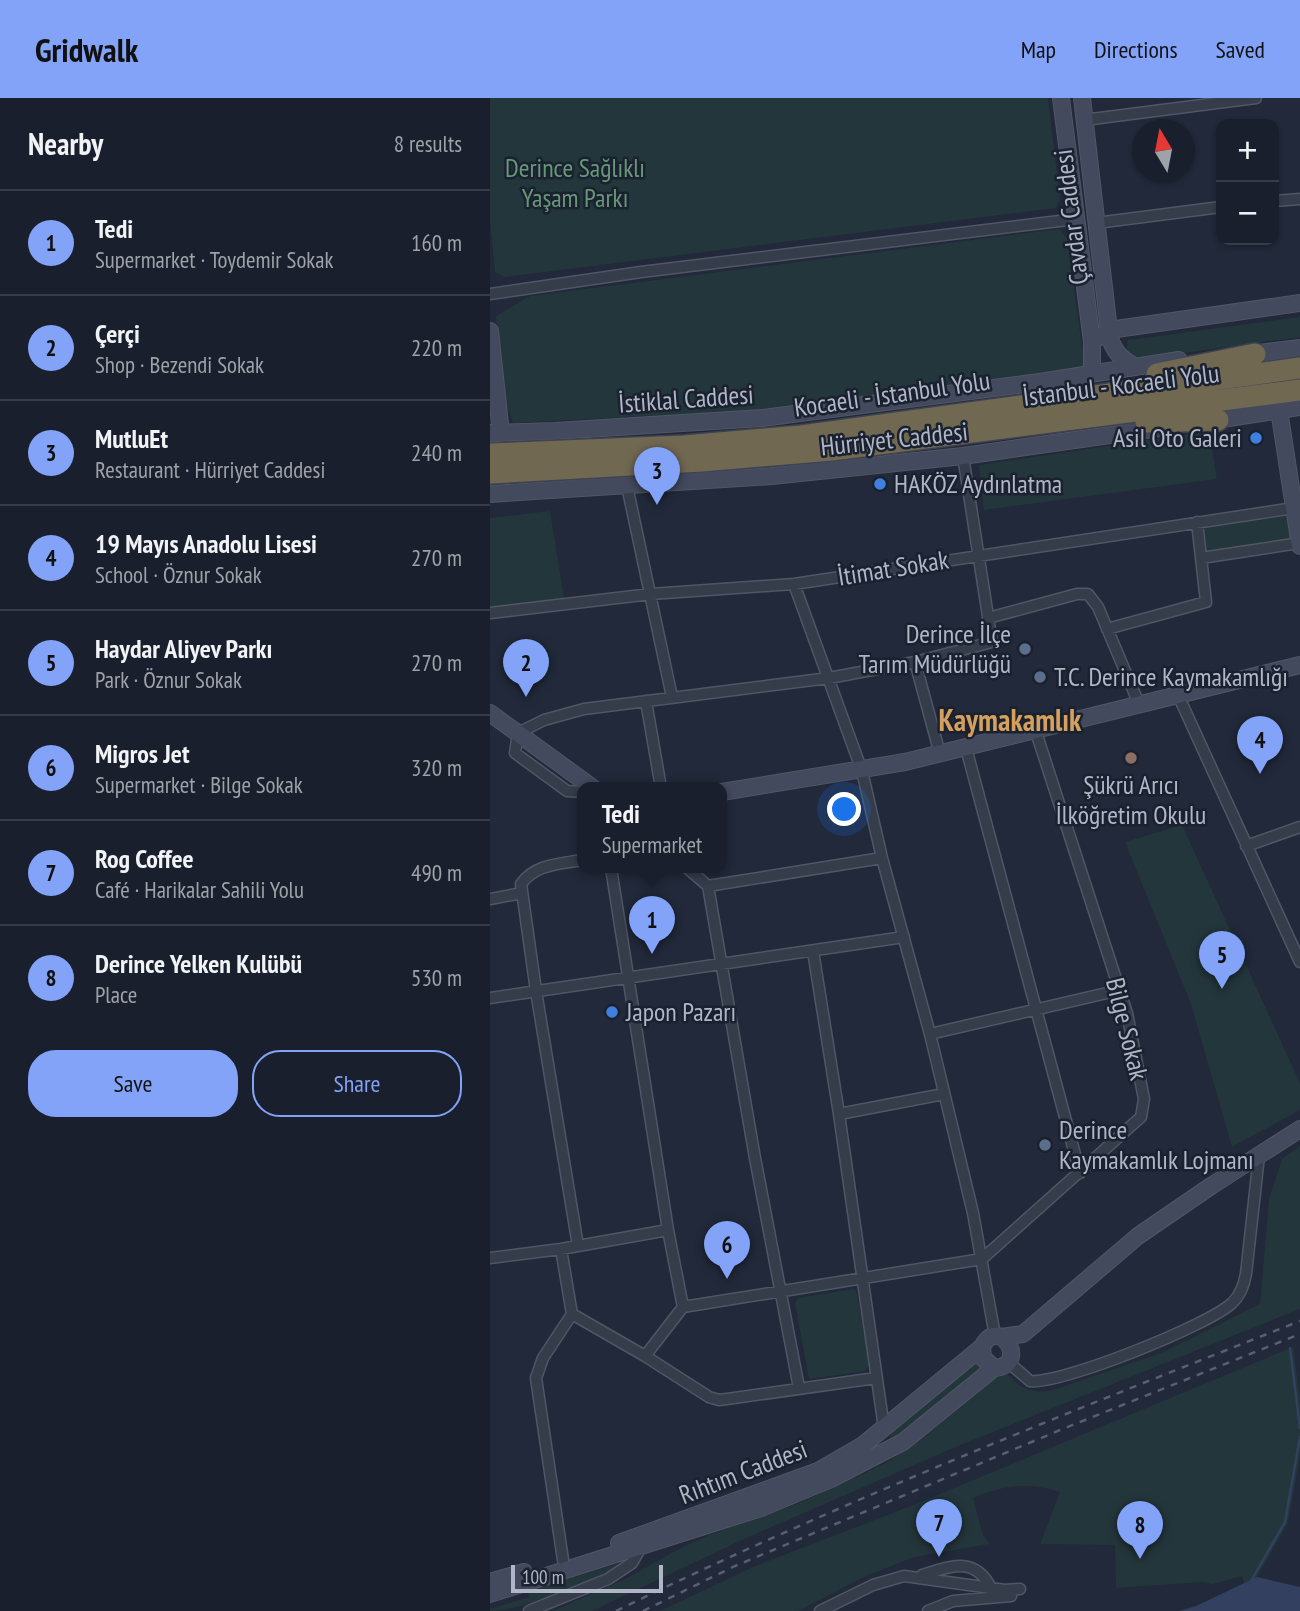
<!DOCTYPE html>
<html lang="en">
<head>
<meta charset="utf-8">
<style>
  body { margin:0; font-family:"PT Sans Narrow",sans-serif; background:#222734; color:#f1f3f6 }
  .controls { position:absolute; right:21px; top:21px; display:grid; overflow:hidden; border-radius:14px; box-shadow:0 2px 5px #0004 }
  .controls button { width:63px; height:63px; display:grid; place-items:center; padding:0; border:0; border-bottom:2px solid #373d48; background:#191f2c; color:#f1f3f6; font:35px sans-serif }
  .compass { position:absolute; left:642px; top:21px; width:63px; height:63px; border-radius:50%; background:#191f2c; box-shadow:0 2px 5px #0004; rotate:350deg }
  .scale { position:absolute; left:21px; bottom:18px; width:152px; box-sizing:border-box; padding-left:7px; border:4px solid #b0b6c7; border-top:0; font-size:19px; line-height:24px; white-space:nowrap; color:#b0b6c7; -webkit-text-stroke:5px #1a212f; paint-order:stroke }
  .you { position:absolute; left:355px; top:712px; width:24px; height:24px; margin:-18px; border:5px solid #fff; border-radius:50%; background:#1a73e8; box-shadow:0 0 0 10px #1a73e833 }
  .badge { display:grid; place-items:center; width:46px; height:46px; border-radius:50%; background:#83a3f9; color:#111; font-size:23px; font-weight:700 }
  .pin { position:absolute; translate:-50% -58px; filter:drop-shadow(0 2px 4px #0008) }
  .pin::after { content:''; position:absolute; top:37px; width:24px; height:21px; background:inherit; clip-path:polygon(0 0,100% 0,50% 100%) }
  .popup { position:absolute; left:87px; top:684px; width:150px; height:91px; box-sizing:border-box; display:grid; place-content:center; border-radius:14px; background:#191f2c; filter:drop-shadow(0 2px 5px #0005); font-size:23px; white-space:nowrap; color:#9fa2a9 }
  .popup b { font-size:26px; color:#f1f3f6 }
  .popup::after { content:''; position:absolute; left:50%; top:100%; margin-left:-14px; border:14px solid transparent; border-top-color:#191f2c }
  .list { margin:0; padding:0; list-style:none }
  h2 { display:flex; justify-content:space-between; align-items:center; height:91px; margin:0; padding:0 28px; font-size:30px }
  h2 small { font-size:23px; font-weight:400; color:#9fa2a9 }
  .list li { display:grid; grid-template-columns:46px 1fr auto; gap:21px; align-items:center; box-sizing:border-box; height:105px; padding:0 28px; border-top:2px solid #373d48 }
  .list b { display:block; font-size:26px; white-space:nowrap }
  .list p { margin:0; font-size:23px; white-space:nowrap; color:#9fa2a9 }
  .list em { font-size:23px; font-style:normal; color:#9fa2a9 }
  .actions { display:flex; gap:14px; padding:21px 28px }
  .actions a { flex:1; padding:16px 0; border:2px solid #83a3f9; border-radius:28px; text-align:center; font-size:24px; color:#83a3f9 }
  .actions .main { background:#83a3f9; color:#111 }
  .map { position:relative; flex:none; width:810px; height:1513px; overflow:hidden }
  header { display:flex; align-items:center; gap:42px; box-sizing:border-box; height:98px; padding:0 35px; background:#83a3f9; color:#111 }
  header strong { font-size:33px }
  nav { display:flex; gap:38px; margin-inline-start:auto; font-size:24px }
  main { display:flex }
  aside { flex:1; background:#191f2c }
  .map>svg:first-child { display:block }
  .green { fill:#23363b }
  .water { fill:#334060 }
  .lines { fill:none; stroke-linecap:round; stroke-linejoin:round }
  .stream { stroke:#334060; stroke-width:2.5 }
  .street-casing { stroke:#505665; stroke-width:13 }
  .secondary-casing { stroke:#505665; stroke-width:18 }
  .highway-casing { stroke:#3d4352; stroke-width:24 }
  .street { stroke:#353c4a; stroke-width:10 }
  .secondary { stroke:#434a5e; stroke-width:16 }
  .highway { stroke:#716852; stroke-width:21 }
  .rail { stroke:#575f72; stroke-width:2.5; stroke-dasharray:7 7; stroke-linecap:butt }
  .shop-dot { fill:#3f7fe0; stroke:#1a212f; stroke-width:2.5 }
  .service-dot { fill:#5c6f8a; stroke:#1a212f; stroke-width:2.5 }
  .education-dot { fill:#8d6e63; stroke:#1a212f; stroke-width:2.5 }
  .labels { text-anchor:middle; stroke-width:5; stroke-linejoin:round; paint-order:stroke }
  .park-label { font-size:26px; fill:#679878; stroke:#1a212f }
  .street-label { font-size:26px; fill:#b0b6c7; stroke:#1a212f }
  .poi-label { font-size:26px; fill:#b0b6c7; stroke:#1a212f; text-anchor:start }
  .quarter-label { font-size:30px; font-weight:bold; fill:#d59f5d; stroke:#1a212f }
</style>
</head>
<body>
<header>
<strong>Gridwalk</strong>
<nav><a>Map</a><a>Directions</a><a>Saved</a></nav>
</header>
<main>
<aside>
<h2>Nearby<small>8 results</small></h2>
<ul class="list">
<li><span class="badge">1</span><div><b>Tedi</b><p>Supermarket · Toydemir Sokak</p></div><em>160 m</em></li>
<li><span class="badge">2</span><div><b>Çerçi</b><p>Shop · Bezendi Sokak</p></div><em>220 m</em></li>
<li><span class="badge">3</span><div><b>MutluEt</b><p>Restaurant · Hürriyet Caddesi</p></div><em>240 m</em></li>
<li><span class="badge">4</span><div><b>19 Mayıs Anadolu Lisesi</b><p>School · Öznur Sokak</p></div><em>270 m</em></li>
<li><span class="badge">5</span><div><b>Haydar Aliyev Parkı</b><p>Park · Öznur Sokak</p></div><em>270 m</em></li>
<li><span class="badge">6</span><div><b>Migros Jet</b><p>Supermarket · Bilge Sokak</p></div><em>320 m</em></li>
<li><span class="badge">7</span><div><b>Rog Coffee</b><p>Café · Harikalar Sahili Yolu</p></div><em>490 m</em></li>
<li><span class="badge">8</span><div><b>Derince Yelken Kulübü</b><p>Place</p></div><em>530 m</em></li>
</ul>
<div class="actions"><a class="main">Save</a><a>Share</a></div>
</aside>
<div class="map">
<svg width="810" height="1513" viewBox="0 0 810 1513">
  <rect width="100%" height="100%" fill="#21293a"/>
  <path class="green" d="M0,0H558L570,101L566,110L15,179L5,174L0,122Z
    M569,131L577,140L595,270L256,313L23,325L11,289L6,218L40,198Z
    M810,219V239L650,261H643L636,254L638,242Z
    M719,333L727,381L494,412L489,367Z
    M60,413L75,506L0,515V420Z
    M798,418L801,441L717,453L714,430Z
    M692,727L810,985V1012L742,1049L701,906L635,744Z
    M810,1048V1211L468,1348L254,1441L102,1513H63L135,1481L187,1452L219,1437L309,1405L396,1365L437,1337L507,1278L517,1276C530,1290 541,1295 560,1293L671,1255L770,1206L779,1101L792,1061Z
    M364,1191L367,1195L379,1267L375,1273L319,1281L305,1205L308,1200Z
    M803,1249L810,1300V1358L798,1425L767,1479L754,1486L752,1478L722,1486L713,1484L626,1490L625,1447L550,1446L570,1394C539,1384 513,1387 483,1400L493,1437L499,1446L424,1459L376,1478L308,1513H170L265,1468L426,1406Z
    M486,1262L492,1272L402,1344L400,1340L401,1335Z
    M134,1464C105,1482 33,1513 0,1513V1511L39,1499L38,1493Z"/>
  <path class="water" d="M767,1479L810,1489V1513H689L706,1508Z"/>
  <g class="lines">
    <path class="stream" d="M800,1250L810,1330
      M761,1483L795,1424L810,1339"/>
    <defs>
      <path id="street" d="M594,22L766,0
        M784,103L810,101
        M606,125L731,109
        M0,196L151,174L586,121
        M137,388L182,599
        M711,460L810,445
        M304,486L372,673L392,760L440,936L483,1115L505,1238
        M0,515L161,496L304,486L804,410
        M498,520L587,496H598L608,509L649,606
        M617,531L716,504L707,424
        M425,564L450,656
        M688,597L810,864
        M156,603L171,690
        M476,650L590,1075
        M92,694L77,693L25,655L28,635L54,622L94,611L339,580L425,564L502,544L473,358
        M756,748L810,729
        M121,770L178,1132L193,1209L155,1258
        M197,770L218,788L392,760
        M218,788L265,1060L309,1290
        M0,801L32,795
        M323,853L349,1016L394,1330
        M0,900L414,839
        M440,936L630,892
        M349,1016L454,996
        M88,1148L46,893L31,786C45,766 70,766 92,762
        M71,1151L82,1216L53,1260L46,1280L73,1462
        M0,1160L71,1151L178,1132
        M193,1209L492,1161L651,1019L654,1001L637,915L545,631
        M82,1216L155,1258L219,1299L229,1302L237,1301L386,1280
        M518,1264L540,1283C570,1287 719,1227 742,1205C751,1197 754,1187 756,1176L769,1058
        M432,1477C461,1468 485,1458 501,1490
        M39,1513L118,1481L142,1465L151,1449
        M330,1513L383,1487L414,1478L515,1492L530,1491
        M438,1513L463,1503L521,1498"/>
      <path id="secondary" d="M571,0L602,244V276
        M592,0L620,241C625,254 631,261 644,268
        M0,233L11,335
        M610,239L619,232L810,205
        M753,257L810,250
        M789,312L810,448
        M719,323L810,309
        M0,335L65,333L272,320L550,284L689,262
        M0,396L282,378L473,358L669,330
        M0,615L103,690
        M232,694L415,664L810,567
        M512,1239L533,1236L648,1138L721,1088L810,1031
        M129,1445L328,1373L373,1347L492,1249
        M0,1484L34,1474
        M0,1496L271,1410L341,1381L413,1344L504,1270C541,1268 509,1215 492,1249L493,1260L504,1270"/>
      <path id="highway" d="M667,276L765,256
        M656,324L728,322
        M0,356L194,348L311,338L810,270
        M0,375L212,363L342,352L810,292"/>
    </defs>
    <use href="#street" class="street-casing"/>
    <use href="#secondary" class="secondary-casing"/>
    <use href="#highway" class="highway-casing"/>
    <use href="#street" class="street"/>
    <use href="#secondary" class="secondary"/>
    <use href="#highway" class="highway"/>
    <path class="rail" d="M126,1513C349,1404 580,1314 810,1223
      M153,1513L245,1468L575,1330L810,1236"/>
  </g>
  <g class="shop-dot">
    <circle cx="766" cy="340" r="7"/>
    <circle cx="390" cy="386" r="7"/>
    <circle cx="122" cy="914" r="7"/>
  </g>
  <g class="service-dot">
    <circle cx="535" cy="551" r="7"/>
    <circle cx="550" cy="579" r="7"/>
    <circle cx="555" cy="1047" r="7"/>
  </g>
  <circle class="education-dot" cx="641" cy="660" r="7"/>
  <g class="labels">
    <g class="park-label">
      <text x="85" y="79">Derince Sağlıklı<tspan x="85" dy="30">Yaşam Parkı</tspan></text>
    </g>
    <g class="street-label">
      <text transform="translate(581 119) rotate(-97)" y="9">Çavdar Caddesi</text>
      <text transform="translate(631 287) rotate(-7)" y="9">İstanbul - Kocaeli Yolu</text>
      <text transform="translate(402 296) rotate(-8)" y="9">Kocaeli - İstanbul Yolu</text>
      <text transform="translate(196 301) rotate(-4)" y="9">İstiklal Caddesi</text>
      <text transform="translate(404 341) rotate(-6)" y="9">Hürriyet Caddesi</text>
      <text transform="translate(403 470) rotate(-9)" y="9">İtimat Sokak</text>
      <text transform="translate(637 931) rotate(76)" y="9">Bilge Sokak</text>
      <text transform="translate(253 1374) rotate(-21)" y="9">Rıhtım Caddesi</text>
    </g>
    <g class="poi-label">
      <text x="752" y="349" text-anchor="end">Asil Oto Galeri</text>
      <text x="404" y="395">HAKÖZ Aydınlatma</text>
      <text x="521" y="545" text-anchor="end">Derince İlçe<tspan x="521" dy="30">Tarım Müdürlüğü</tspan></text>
      <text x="564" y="588">T.C. Derince Kaymakamlığı</text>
      <text x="641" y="696" text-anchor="middle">Şükrü Arıcı<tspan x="641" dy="30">İlköğretim Okulu</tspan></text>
      <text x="136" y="923">Japon Pazarı</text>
      <text x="569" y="1041">Derince<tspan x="569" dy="30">Kaymakamlık Lojmanı</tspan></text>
    </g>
    <g class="quarter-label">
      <text x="520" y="633">Kaymakamlık</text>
    </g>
  </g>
</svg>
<div class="controls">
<button>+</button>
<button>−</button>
</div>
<svg class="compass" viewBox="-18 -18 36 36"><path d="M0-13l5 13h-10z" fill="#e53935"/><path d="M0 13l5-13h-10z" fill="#9fa2a9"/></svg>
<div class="scale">100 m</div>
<div class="you"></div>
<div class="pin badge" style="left:162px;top:856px">1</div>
<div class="popup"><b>Tedi</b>Supermarket</div>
<div class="pin badge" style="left:36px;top:599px">2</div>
<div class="pin badge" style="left:167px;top:407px">3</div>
<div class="pin badge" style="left:770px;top:676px">4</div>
<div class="pin badge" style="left:732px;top:891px">5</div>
<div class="pin badge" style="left:237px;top:1181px">6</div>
<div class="pin badge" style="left:449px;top:1459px">7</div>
<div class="pin badge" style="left:650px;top:1461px">8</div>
</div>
</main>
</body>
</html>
